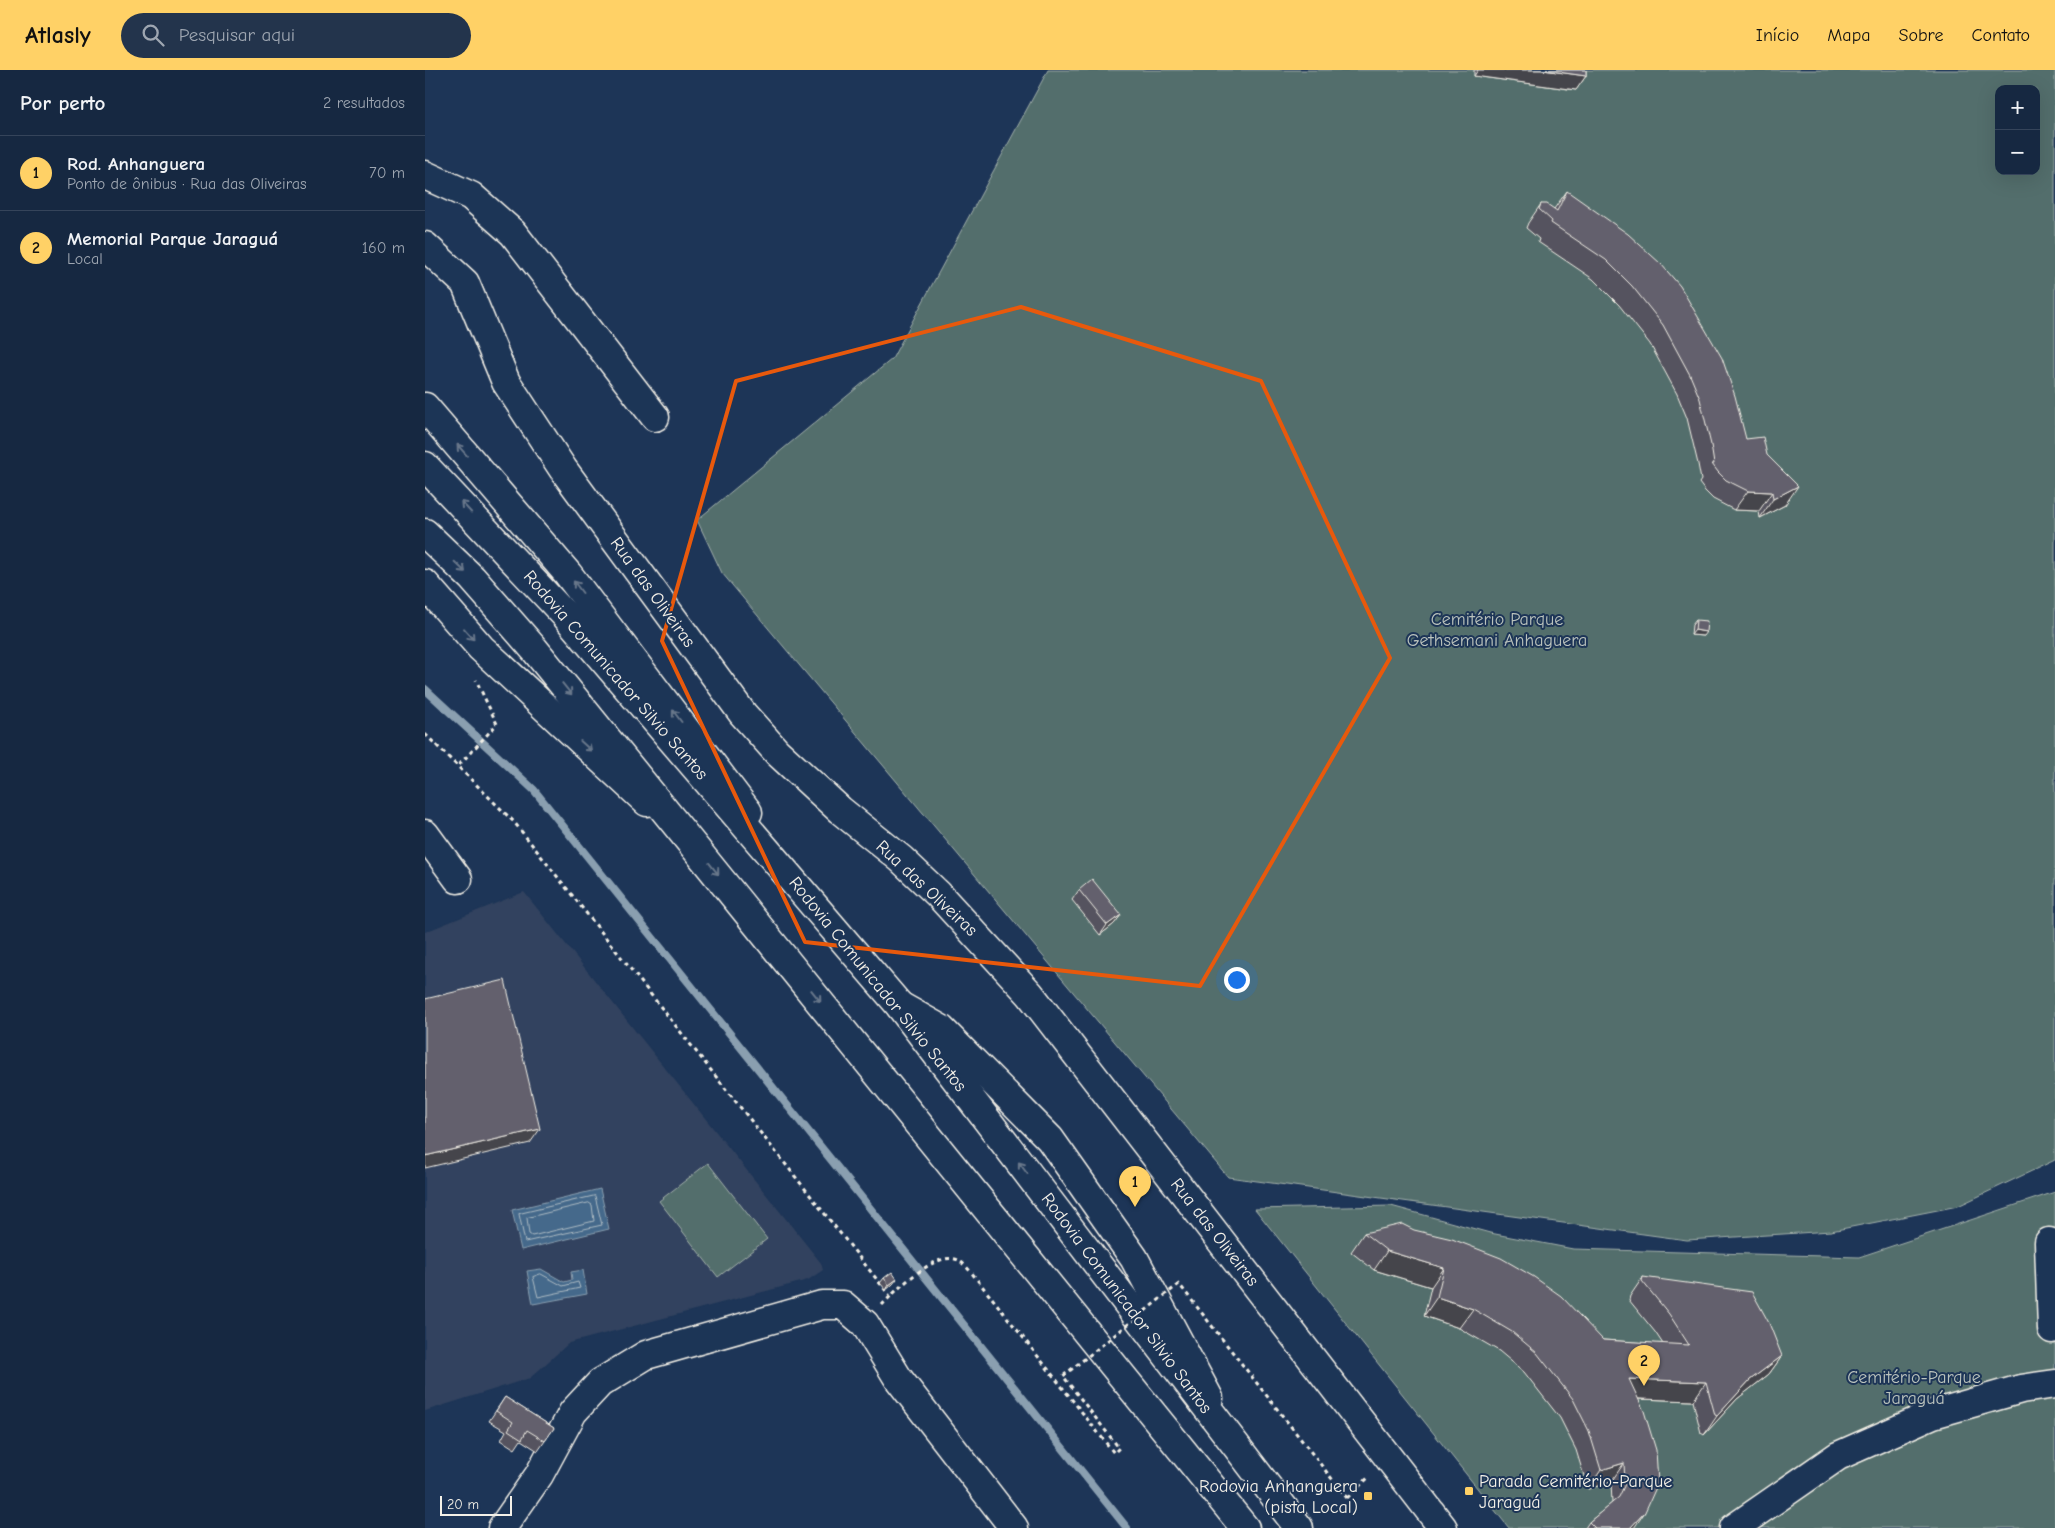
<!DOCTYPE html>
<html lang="pt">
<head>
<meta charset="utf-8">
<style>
  body { margin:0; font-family:"Comic Neue",sans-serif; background:#23344c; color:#f1f3f6 }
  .controls { position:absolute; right:15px; top:15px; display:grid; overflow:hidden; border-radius:10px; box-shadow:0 5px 20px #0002 }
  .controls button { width:45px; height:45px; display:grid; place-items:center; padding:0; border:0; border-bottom:1px solid #35445a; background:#162841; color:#f1f3f6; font:25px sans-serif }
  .scale { position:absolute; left:15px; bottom:12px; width:72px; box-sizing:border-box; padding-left:5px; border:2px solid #f4f1e8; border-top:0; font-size:14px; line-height:18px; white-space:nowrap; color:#f4f1e8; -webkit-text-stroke:4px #1d3557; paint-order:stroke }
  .you { position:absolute; left:811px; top:909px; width:18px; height:18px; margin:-12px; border:4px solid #fff; border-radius:50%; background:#1a73e8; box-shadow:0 0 0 8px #1a73e833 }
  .badge { display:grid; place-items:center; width:32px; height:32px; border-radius:50%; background:#ffd166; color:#111; font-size:16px; font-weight:700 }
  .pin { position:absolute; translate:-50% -41px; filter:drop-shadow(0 1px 2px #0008) }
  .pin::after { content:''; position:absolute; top:26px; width:18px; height:15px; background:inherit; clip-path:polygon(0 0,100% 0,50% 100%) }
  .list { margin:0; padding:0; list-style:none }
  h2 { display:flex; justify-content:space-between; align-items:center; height:65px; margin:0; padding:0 20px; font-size:21px }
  h2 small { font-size:16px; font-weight:400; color:#9ea6b1 }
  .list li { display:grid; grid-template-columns:32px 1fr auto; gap:15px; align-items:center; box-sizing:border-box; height:75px; padding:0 20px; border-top:1px solid #35445a }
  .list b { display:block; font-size:19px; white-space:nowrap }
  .list p { margin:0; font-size:16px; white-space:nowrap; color:#9ea6b1 }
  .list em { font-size:16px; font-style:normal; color:#9ea6b1 }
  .icon { flex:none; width:28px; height:28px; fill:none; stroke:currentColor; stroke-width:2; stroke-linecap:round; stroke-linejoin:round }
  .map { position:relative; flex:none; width:1630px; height:1458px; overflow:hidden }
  header { display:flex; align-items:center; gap:30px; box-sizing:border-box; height:70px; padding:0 25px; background:#ffd166; color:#111 }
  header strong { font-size:24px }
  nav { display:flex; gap:28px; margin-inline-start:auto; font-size:18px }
  .search { width:350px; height:45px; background:#23344c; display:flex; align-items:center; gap:12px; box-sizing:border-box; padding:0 18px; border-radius:28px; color:#9ea6b1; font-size:19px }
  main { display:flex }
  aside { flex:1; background:#162841 }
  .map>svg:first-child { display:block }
  .built { fill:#32425e }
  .green { fill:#526e6c; stroke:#a3b0aa; fill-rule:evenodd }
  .water { fill:#44698b; stroke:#8a9fb0 }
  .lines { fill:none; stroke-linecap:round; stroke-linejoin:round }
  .shore { stroke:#aebbc3; stroke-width:1 }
  .stream { stroke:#8a9fb0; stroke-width:8 }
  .minor-casing { stroke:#f4f1e8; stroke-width:31 }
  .major-casing { stroke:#f4f1e8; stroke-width:31 }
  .highway-casing { stroke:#f4f1e8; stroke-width:31 }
  .path { stroke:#f4f1e8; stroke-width:3; stroke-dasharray:4 4; stroke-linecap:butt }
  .minor { stroke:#1d3557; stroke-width:28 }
  .major { stroke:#1d3557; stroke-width:28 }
  .highway { stroke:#1d3557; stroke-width:28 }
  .path-bridge { stroke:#f4f1e8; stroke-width:3; stroke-dasharray:4 4; stroke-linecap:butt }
  .wall { fill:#55535e; stroke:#f4f1e8 }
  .shaded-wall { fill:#45444c; stroke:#f4f1e8 }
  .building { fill:#63616d; stroke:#f4f1e8 }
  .oneway { stroke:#68778a }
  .marked { fill:none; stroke:#e8590c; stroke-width:4; stroke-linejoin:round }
  .poi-dot { fill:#ffd166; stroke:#1d3557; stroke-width:2 }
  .labels { text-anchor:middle; stroke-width:4; stroke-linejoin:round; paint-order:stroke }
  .street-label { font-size:18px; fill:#f4f1e8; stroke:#1d3557 }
  .park-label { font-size:18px; fill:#bbc3bd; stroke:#1d3557 }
  .poi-label { font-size:18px; fill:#f4f1e8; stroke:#1d3557; text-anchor:start }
</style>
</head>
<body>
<header>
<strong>Atlasly</strong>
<div class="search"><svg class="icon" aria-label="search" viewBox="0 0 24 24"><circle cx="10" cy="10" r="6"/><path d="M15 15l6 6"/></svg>Pesquisar aqui</div>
<nav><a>Início</a><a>Mapa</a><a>Sobre</a><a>Contato</a></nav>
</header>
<main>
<aside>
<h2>Por perto<small>2 resultados</small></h2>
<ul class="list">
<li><span class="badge">1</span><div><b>Rod. Anhanguera</b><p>Ponto de ônibus · Rua das Oliveiras</p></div><em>70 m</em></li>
<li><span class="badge">2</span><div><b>Memorial Parque Jaraguá</b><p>Local</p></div><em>160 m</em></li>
</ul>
</aside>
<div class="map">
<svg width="1630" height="1458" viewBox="0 0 1630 1458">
  <rect width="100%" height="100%" fill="#1d3557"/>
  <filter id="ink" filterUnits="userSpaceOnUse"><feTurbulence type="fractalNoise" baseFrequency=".02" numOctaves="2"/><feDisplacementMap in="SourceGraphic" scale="10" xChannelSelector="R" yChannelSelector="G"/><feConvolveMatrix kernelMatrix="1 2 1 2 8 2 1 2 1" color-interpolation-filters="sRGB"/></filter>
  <g filter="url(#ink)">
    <path class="built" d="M99,822L396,1193L398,1200L383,1210L144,1273L105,1308L0,1341V862Z"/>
    <path class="green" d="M623,0H1630V1090L1533,1136L1406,1161L1262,1170L803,1107L297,503L272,450L467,289ZM1574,19H1611V101H1574Z
      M283,1093L342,1169L293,1207L234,1131Z
      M1630,1122V1458H1084L830,1139L966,1136L1065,1163L1148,1179L1434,1187Z"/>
    <path class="water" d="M175,1119L184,1159L96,1180L87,1140Z
      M116,1199L139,1212L147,1210L146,1202L158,1200L162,1224L108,1234L102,1201Z"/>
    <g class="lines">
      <path class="shore" d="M170,1126L177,1155L100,1172L94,1144Z
        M164,1133L167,1135L169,1151L107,1166L104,1164L102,1148Z
        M116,1204L138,1216L153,1212L155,1218L113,1227L108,1207Z"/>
      <path class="stream" d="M0,619L109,720L702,1458"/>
      <defs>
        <path id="minor" d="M0,105L46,126L88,163L230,347
          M0,176L40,213L81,312L138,399L318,644L352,682L415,740L476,789L513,824L605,924L1018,1458
          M0,514L56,578L222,732
          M0,764L33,809
          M475,936L516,959L625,1069L709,1188L784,1328
          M1624,1172L1627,1259
          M77,1458L114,1405L148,1342L175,1313L221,1285L397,1235H418L440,1254L473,1308L589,1458
          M1309,1458L1413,1386L1508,1344L1596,1319L1630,1314"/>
        <path id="major" d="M0,337L143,504L323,742"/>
        <path id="highway" d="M0,396L140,545L475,936L874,1458
          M0,463L47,508L110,580L820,1458"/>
      </defs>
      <use href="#minor" class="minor-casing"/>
      <use href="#major" class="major-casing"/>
      <use href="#highway" class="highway-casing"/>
      <path class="path" d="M0,664L89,752L465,1226
        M34,695L72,654L51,610
        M457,1235C471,1220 511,1180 533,1190C542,1194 559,1220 567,1228
        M922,1428L945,1406"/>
      <use href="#minor" class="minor"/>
      <use href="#major" class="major"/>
      <use href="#highway" class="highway"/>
      <path class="path-bridge" d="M567,1228L689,1383L694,1378L638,1306L754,1214L922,1428"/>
    </g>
    <path class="wall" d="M1049,0H1161V6L1151,20L1049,6Z
      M1142,121L1321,369L1342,385L1360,435L1335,448L1334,441L1309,440L1288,429L1280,421L1274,413L1276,410L1273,394L1262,348L1252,324L1225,274L1194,235L1168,209L1113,172L1114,169L1101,158L1103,153L1116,134L1129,139Z
      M1271,550L1278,566L1266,565L1267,555Z
      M654,820L696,845L689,854L675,865L647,830Z
      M939,1163L1178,1270L1238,1274L1230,1262L1204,1230L1205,1226L1218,1207L1357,1286L1344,1304L1312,1329L1279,1365L1276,1363L1268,1331L1213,1329L1209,1458H1160L1164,1452L1187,1433L1186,1412L1163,1419L1151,1380L1135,1348L1099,1302L1074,1281L1034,1258L999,1246L1006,1217L949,1200L926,1182Z
      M459,1208L468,1214L461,1220L455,1213Z
      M80,1327L129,1358L113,1381L96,1370L90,1379L76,1370L81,1361L64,1351Z"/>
    <path class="shaded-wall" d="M1053,0H1118L1161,6L1151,20L1049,6Z
      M1373,416L1360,435L1335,448L1348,429Z
      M1323,421L1347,422L1334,441L1309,440Z
      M1270,560L1281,562L1278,566L1266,565Z
      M696,845L689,854L675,865L682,855Z
      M115,1059L105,1073L0,1098V1086Z
      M962,1181L1019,1198L1006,1217L949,1200Z
      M472,1209L468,1214L461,1220L464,1215Z
      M1012,1227L1048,1239L1034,1258L999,1246Z
      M1357,1286L1344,1304L1312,1329L1279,1365L1292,1346L1325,1310Z
      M1204,1309L1281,1312L1268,1331L1191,1328Z
      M1199,1393L1186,1412L1163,1419L1176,1400Z
      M1220,1442L1209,1458H1205Z"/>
    <path class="building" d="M1118,0H1161V6Z
      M1142,121L1203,164L1236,194L1255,216L1297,288L1310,326L1321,369L1338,367L1342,385L1373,416L1348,429L1347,422L1323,421L1301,410L1293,402L1287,394H1289L1286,375L1275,329L1265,305L1238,255L1207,216L1181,190L1126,153L1127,151L1114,139L1116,134H1122L1132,141Z
      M1271,550L1282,551L1281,562L1270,560Z
      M667,809L696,845L682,855L654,820Z
      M80,910L115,1059L0,1086V929Z
      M977,1154L989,1160L1027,1169L1076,1188L1109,1207L1136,1226L1178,1270L1264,1275L1244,1244L1217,1211L1218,1207L1327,1222L1344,1253L1357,1286L1325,1310L1292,1346L1290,1345L1281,1312L1204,1309L1219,1341L1231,1380L1233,1413L1220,1442L1205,1458H1170L1164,1452L1194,1427L1200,1414L1199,1393L1176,1400L1164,1361L1148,1329L1112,1283L1087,1262L1048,1239L1012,1227L1019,1198L962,1181L939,1163Z
      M467,1202L472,1209L464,1215L459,1208Z
      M80,1327L129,1358L120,1371L102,1360L97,1369L83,1360L88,1352L71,1341Z"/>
    <defs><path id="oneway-shaft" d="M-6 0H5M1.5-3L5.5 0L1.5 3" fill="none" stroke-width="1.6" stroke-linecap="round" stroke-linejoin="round" transform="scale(1.25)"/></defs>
    <g class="oneway">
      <use href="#oneway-shaft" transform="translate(37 380) rotate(-131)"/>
      <use href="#oneway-shaft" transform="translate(41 437) rotate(-133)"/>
      <use href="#oneway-shaft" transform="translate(35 497) rotate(44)"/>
      <use href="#oneway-shaft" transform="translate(153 517) rotate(-127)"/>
      <use href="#oneway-shaft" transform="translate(44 564) rotate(49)"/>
      <use href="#oneway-shaft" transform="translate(142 619) rotate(51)"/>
      <use href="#oneway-shaft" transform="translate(252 646) rotate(-127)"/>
      <use href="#oneway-shaft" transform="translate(161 676) rotate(42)"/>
      <use href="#oneway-shaft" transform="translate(289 799) rotate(51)"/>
      <use href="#oneway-shaft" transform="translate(391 926) rotate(51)"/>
      <use href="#oneway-shaft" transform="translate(598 1098) rotate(-127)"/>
    </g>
  </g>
  <path class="marked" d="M596,237L836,311L965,588L775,916L380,872L237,571L311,311Z"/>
  <g class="poi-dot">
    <rect x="1039" y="1416" width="10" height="10" rx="2.5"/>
    <rect x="938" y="1421" width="10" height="10" rx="2.5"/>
  </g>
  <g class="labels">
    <g class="street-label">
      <text transform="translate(228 522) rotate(54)" y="6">Rua das Oliveiras</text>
      <text transform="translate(191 605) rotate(49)" y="6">Rodovia Comunicador Silvio Santos</text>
      <text transform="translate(502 818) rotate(43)" y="6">Rua das Oliveiras</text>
      <text transform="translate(453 914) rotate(51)" y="6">Rodovia Comunicador Silvio Santos</text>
      <text transform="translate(790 1162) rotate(52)" y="6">Rua das Oliveiras</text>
      <text transform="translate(702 1233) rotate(53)" y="6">Rodovia Comunicador Silvio Santos</text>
    </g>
    <g class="park-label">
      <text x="1072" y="555">Cemitério Parque<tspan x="1072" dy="21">Gethsemani Anhaguera</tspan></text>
      <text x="1489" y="1313">Cemitério-Parque<tspan x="1489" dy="21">Jaraguá</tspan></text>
    </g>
    <g class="poi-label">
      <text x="1054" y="1417">Parada Cemitério-Parque<tspan x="1054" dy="21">Jaraguá</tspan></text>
      <text x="933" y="1422" text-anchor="end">Rodovia Anhanguera<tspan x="933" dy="21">(pista Local)</tspan></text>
    </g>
  </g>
</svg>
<div class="controls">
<button>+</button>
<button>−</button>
</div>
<div class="scale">20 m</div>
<div class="you"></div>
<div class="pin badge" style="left:710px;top:1137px">1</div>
<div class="pin badge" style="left:1219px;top:1316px">2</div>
</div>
</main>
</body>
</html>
